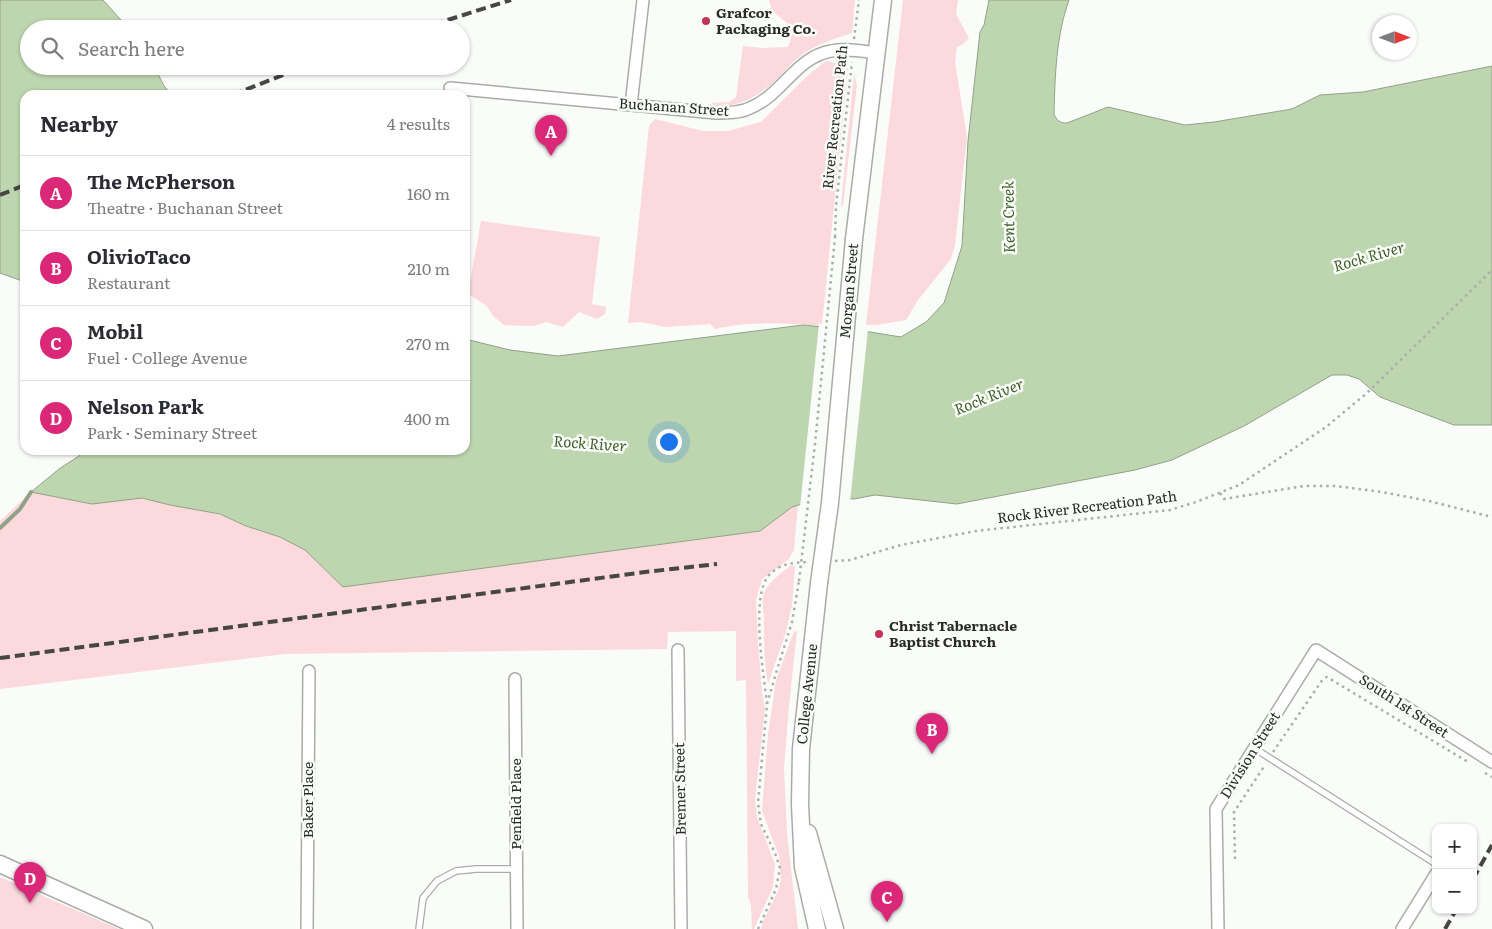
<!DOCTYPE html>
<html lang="en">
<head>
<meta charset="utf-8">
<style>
  body { margin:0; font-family:Literata,serif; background:#f2f2f3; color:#2b2b33 }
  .controls { position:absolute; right:15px; bottom:15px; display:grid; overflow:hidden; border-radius:10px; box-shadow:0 1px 4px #0004 }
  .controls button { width:45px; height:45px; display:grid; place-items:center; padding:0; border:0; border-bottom:1px solid #e1e1e2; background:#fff; color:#2b2b33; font:25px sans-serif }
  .compass { position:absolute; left:1372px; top:15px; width:45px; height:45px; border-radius:50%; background:#fff; box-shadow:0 1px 4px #0004; rotate:90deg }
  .you { position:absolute; left:668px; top:441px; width:18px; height:18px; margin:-12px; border:4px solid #fff; border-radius:50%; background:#1a73e8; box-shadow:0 0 0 8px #1a73e833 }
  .badge { display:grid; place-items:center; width:32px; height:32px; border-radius:50%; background:#db2777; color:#fff; font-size:16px; font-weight:700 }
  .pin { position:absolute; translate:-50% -41px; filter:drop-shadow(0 1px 2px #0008) }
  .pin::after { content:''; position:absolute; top:26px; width:18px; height:15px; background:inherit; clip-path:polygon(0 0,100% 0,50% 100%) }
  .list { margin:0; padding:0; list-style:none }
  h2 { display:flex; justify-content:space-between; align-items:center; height:65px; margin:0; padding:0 20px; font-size:21px }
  h2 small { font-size:16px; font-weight:400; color:#7c7c81 }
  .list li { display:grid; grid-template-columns:32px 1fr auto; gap:15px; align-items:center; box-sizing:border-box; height:75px; padding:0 20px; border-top:1px solid #e1e1e2 }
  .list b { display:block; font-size:19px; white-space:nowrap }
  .list p { margin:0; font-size:16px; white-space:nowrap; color:#7c7c81 }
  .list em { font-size:16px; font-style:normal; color:#7c7c81 }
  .icon { flex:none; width:28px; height:28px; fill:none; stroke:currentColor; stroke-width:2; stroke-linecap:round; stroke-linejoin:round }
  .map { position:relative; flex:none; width:1492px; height:929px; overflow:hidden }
  .search { position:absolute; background:#fff; box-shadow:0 1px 4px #0004; left:20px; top:20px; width:450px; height:55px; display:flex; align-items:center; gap:12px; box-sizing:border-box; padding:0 18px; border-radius:28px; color:#7c7c81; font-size:19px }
  .panel { position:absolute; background:#fff; box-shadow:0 1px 4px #0004; left:20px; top:90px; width:450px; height:365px; border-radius:15px }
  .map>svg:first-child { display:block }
  .green { fill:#fcd9dc }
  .water { fill:#bed6b0; stroke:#91a287 }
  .pier { fill:#f9fcf8 }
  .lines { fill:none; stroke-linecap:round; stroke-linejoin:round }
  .stream { stroke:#91a287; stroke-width:4 }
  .lane-casing { stroke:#aaaca8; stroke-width:8 }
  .street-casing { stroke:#aaaca8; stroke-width:14 }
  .secondary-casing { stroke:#aaaca8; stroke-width:19 }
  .path { stroke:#abadaa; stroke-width:2.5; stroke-dasharray:2.5 4; stroke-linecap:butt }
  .lane { stroke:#fff; stroke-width:5.5 }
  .street { stroke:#fff; stroke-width:11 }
  .secondary { stroke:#fff; stroke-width:16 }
  .rail { stroke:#464745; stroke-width:4; stroke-dasharray:10 5; stroke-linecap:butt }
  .secondary-bridge-casing { stroke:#aaaca8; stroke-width:19; stroke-linecap:butt }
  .path-bridge { stroke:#abadaa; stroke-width:2.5; stroke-dasharray:2.5 4; stroke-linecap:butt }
  .secondary-bridge { stroke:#fff; stroke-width:16 }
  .poi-dot { fill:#c43455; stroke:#f9fcf8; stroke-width:2 }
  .labels { text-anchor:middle; stroke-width:5; stroke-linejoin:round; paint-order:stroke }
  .poi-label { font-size:14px; font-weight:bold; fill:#292a28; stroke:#f9fcf8; text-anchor:start }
  .street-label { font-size:14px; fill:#292a28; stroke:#f9fcf8 }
  .water-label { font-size:15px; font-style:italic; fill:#3d5c26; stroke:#f9fcf8 }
</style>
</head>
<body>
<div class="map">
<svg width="1492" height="929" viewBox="0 0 1492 929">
  <rect width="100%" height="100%" fill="#f9fcf8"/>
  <path class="green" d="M769,0H855L852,33C834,39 814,45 799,57C792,62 786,70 780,76C761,95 743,106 716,107L711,103L729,102L736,97L743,46L762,48L788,47L791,39L787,23L772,11Z
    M903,0H958L956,14L969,38L963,44L957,47L955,62L967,137L955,245L951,259L918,300L906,320L877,325H866Z
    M826,61L840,64L848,68L822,324L819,323L818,326C787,323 746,321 715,329L710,324L665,327L641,322L628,323L649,126L655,119L703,131H728L761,122L806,77Z
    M854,74L857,85L843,206L841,205Z
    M481,221L600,237L592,304L606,307L605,314L597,319L579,312L563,327L546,322L533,326L504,325L493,316L487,306L468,294Z
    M31,492L92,504L142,498L220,514L246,526L280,537L305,550L343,587L760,531L792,507L798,505L794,550L788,560L762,579L756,600L758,644L762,691L765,709L755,799L757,817L775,864L773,887L754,929H752L751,905L748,897L746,680L736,681V631L668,632L667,649L284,654L0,689V521Z
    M790,566H795L792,605L786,632L768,684C764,662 764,641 764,618C763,609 761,599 765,591C770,581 781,573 790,566Z
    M794,631L797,632L789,706L784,768L787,834L798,929H761L763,922L778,891L781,880L779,856L762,811L768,734L776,680Z
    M0,877L119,929H0Z"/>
  <path class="water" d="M0,0H103L129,29H29V66H154L164,86L172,95H25V282L0,273Z
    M989,0H1069C1056,36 1055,76 1054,114C1057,121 1060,123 1067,123L1108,107L1185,125L1214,122L1292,109L1320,95L1363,92L1492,66V425H1454L1380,397L1359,379L1347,375H1332L1244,426L1172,460L1135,470L957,504L875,495L854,499L821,498L792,507L760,531L343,587L305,550L280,537L246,526L220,514L170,505L142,498L92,504L31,492L59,469L88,450H465V339L510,350L558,356L803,325L870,332L901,337L926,322L944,303L962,246L968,141L980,32L984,25Z"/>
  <path class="pier" d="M819,324L868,329L850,502L821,501L800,507Z"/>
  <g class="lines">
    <path class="stream" d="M0,528L20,509L31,492"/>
    <defs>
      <path id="lane" d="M1254,748L1436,864
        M419,929L423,898L437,881L456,871L476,869H516"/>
      <path id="street" d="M450,88L716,113C727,113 740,113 750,108C782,95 796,57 831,51C846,48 862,51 877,53
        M631,105L643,0
        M678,650L681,929
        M515,679L517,929
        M307,929L309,671
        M1218,929L1216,809L1316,650L1492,762
        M1402,929L1436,874"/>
      <path id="secondary" d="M854,239L883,0
        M808,833L835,929
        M0,864L144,929
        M817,929L803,867L800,804L801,749L819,583"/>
    </defs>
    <use href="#lane" class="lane-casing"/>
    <use href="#street" class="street-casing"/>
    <use href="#secondary" class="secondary-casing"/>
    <path class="path" d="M854,39L859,0
      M835,237L836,206L852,62
      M1220,493L1224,499L1304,486H1336L1382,492L1429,501L1492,517
      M835,561L850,560L901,545L976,531L1170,510L1196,502L1239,485L1326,427L1367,393L1492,270
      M767,704C764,676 750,596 769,575C781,563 792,563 807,562
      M1273,752L1323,679L1327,677L1468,762
      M1485,773L1492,777
      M1235,859L1234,812L1265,765
      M758,929L776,889L780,868L775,853L761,824L758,803L767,704L777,670L792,622L799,581"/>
    <use href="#lane" class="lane"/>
    <use href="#street" class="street"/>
    <use href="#secondary" class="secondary"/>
    <path class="rail" d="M419,29L511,0
      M232,95L306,66
      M0,195L25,185
      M0,658L645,572L717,564
      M1473,879L1492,845
      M1445,929L1456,910"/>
    <defs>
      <path id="secondary-bridge" d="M819,583L830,503L854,239"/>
    </defs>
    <use href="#secondary-bridge" class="secondary-bridge-casing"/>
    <path class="path-bridge" d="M799,581L815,444L835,237"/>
    <use href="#secondary-bridge" class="secondary-bridge"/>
  </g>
  <g class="poi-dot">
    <circle cx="706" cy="21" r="5"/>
    <circle cx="879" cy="634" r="5"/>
  </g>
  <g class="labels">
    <g class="poi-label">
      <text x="716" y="18">Grafcor<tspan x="716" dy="16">Packaging Co.</tspan></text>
      <text x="889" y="631">Christ Tabernacle<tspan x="889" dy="16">Baptist Church</tspan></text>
    </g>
    <g class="street-label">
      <text transform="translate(674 107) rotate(4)" y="5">Buchanan Street</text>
      <text transform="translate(835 117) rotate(-84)" y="5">River Recreation Path</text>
      <text transform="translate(849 291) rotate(-85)" y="5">Morgan Street</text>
      <text transform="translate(1087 507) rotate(-7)" y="5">Rock River Recreation Path</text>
      <text transform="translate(807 694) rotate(-84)" y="5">College Avenue</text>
      <text transform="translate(1404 706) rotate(33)" y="5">South 1st Street</text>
      <text transform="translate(1250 755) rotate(-58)" y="5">Division Street</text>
      <text transform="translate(680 789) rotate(-91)" y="5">Bremer Street</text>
      <text transform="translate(308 800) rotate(-90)" y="5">Baker Place</text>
      <text transform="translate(516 804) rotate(-90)" y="5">Penfield Place</text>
    </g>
    <g class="water-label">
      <text transform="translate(1009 217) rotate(-91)" y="5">Kent Creek</text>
      <text transform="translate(1369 257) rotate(-16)" y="5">Rock River</text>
      <text transform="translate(989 397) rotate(-22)" y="5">Rock River</text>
      <text transform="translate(590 444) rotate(4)" y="5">Rock River</text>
    </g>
  </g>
</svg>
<div class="controls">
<button>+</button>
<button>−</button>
</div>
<svg class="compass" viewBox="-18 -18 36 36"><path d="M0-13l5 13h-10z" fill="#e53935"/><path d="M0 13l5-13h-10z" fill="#7c7c81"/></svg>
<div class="you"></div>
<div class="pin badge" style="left:551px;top:156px">A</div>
<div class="pin badge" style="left:932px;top:754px">B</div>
<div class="pin badge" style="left:887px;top:922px">C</div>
<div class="pin badge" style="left:30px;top:903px">D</div>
<div class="search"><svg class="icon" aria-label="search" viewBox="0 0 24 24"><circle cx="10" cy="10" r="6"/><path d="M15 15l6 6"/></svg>Search here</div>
<section class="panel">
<h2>Nearby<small>4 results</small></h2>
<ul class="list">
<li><span class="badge">A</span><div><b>The McPherson</b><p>Theatre · Buchanan Street</p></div><em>160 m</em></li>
<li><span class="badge">B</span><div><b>OlivioTaco</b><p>Restaurant</p></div><em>210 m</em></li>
<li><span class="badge">C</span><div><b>Mobil</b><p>Fuel · College Avenue</p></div><em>270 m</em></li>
<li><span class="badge">D</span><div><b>Nelson Park</b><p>Park · Seminary Street</p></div><em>400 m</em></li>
</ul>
</section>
</div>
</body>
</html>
